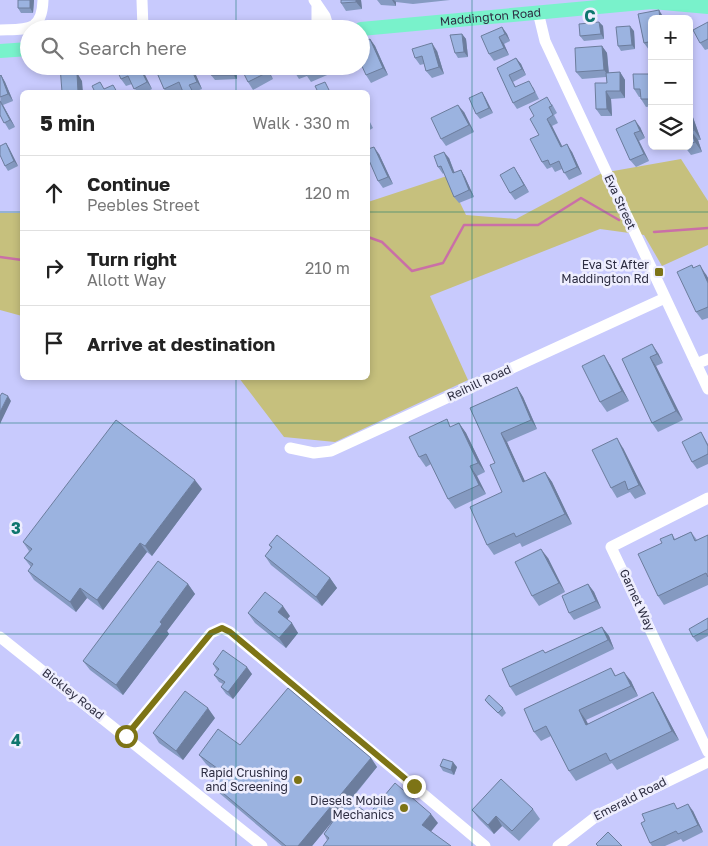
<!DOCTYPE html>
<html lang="en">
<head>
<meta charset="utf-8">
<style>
  body { margin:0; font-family:"Golos Text",sans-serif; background:#f6f6f6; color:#222 }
  .controls { position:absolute; right:15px; top:15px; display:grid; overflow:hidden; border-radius:8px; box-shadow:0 2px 8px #0003 }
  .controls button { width:45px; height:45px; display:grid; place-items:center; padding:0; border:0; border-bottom:1px solid #e0e0e0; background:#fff; color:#222; font:25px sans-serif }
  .stop { position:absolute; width:15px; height:15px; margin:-11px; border:4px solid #7d7416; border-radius:50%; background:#fff }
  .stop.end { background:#7d7416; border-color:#fff; box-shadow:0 1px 5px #0008 }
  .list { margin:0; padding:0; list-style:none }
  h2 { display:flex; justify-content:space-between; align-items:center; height:65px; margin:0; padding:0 20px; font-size:21px }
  h2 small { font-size:16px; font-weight:400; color:#767676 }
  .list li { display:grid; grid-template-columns:32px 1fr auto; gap:15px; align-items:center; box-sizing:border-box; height:75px; padding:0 20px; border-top:1px solid #e0e0e0 }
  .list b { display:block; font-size:19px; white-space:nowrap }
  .list p { margin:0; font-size:16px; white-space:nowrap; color:#767676 }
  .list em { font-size:16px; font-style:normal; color:#767676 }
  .icon { flex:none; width:28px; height:28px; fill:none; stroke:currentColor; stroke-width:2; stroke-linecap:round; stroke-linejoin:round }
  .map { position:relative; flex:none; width:708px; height:846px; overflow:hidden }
  .search { position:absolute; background:#fff; box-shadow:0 2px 8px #0003; left:20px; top:20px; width:350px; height:55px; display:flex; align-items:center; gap:12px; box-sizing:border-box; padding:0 18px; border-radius:28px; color:#767676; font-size:19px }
  .panel { position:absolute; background:#fff; box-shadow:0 2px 8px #0003; left:20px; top:90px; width:350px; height:290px; border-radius:8px }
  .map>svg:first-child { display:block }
  .green { fill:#c6c07d }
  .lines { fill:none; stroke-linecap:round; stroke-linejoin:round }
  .stream { stroke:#ca6fa7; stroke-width:2.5 }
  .minor { stroke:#fff; stroke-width:11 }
  .major { stroke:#79f2cb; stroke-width:14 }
  .wall { fill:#859ac1 }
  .shaded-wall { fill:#6c7d9d }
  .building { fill:#9bb3e0; stroke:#6c7d9d }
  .route { stroke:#7d7416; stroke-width:6 }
  .grid { fill:none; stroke:#0f766e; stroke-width:1; stroke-opacity:0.55 }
  .poi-dot { fill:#7d7416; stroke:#eeeefe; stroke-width:2 }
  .labels { text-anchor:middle; stroke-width:5; stroke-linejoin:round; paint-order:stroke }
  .street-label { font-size:12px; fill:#2d2d41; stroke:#eeeefe }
  .poi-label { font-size:12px; fill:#2d2d41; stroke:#eeeefe; text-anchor:end }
  .grid-label { font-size:16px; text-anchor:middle; font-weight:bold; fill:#0f766e; stroke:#eeeefe; stroke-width:5; stroke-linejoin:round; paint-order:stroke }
</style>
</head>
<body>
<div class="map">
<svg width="708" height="846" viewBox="0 0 708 846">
  <rect width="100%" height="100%" fill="#c8cafd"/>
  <path class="green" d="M681,159L708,201V245L662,266L644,235L600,229L430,296L468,380L335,442L284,437L239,378H368V202L447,176L466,215L516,219L602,173Z
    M0,213H22V316L0,310Z"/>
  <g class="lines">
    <path class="stream" d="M654,232L708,228
      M368,237L382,242L412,271L443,263L464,225H538L581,198L619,220
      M0,257L22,260"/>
    <path class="minor" d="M142,0L143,29
      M314,0L325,16L329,29
      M317,5V29
      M538,12L545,41L708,389
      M0,30C27,29 42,32 43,0
      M696,364L708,359
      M290,448L314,453L331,451L665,298
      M708,498L611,547L708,752
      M0,637L262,846
      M126,736L211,633L222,628L230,632L485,846
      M558,846L598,815L708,762"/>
    <g class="major">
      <path id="s1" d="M361,29L652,2L708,7"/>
      <path d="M0,51L29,49"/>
    </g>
  </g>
  <path class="wall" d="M34,0L33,13H21L18,8Z
    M361,0L362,9L346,11L341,3Z
    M377,0H450L413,4L396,2V6L381,5Z
    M638,14L664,18V19H652V50H649L644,43Z
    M599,22L603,26L604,39L584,41L580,36Z
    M708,22V49L705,50L700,43Z
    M502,27L507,34L510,41L504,44L509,55L494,61L489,54Z
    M634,31L635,49L621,51L618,46Z
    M462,34L466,39L468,57L458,58L455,53Z
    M370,39L375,46L388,75L371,83L366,75Z
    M602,46L607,53L609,73L620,72L625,80V98L611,99L612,116H601L596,109L607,83L606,77L582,79L576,72Z
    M437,51L444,74L432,78L426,71L424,64L420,65L415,58Z
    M516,58L521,64L526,75L513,82L516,87H533L539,99L517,109L513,103L497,68Z
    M154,66H192L202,89L194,92H195H183L182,90L178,92H167L164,89Z
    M211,66H236L237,79L215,80L211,75Z
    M245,66H266L273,79L253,90L248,82Z
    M292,66H348L311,82L307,76L299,79L294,71Z
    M127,67L142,69L152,89L146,92H137L132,84L126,86L121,79Z
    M652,74V106L646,107L641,99V97H639L634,89Z
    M1,75L5,82L13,101L3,105L15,127L9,130L0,115Z
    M482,92L485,97L493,113L480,119L476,114Z
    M552,104L557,113L554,115L558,123L552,126L562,146L572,152L582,174L569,180L562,169L555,172L552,167L547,169L542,162L539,135L534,116Z
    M689,106L701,140H698L702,152L691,155L684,146H689Z
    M464,112L474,132L446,146L441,139Z
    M368,118L373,128L368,131Z
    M640,127L645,138L639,141L649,161L636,167L630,160L616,129Z
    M6,143L9,148L18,166L8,171L5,166Z
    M379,154L393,184L383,188L378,181Z
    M449,158L455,173L461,170L465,177L474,197L459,203L454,197L444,173L443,174L438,167Z
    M519,175L529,192L515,200L510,193Z
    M692,265L694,268L706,274L708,278V318L702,320L696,312Z
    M658,353L663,363L656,366L683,420L658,432L652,423L622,359Z
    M610,365L629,401L607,412L600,402Z
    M517,387L523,397L537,429L507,442L525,482L545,472L552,482L572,524L522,547L520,543L494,555L487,545L502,492L495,463L470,408Z
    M459,423L466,433L485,472L477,476L486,494L455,509L448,499L431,464L426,467L419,457L452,427Z
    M701,432L708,444V464L697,469L692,462Z
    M623,448L646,494L635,499L630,492L617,498L611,488Z
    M202,489L152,556L147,552L103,610L87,598L76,612L34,580L28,571L31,567L24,558L29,551L23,542Z
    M691,532L697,540L708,535V585L664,605L658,596L662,543L672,534L675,539Z
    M269,545L330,578L337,588L322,606L271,565L265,556L271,548Z
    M548,558L565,592L539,606L532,596Z
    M188,584L195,594L167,631L169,634L123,695L90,670L83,661Z
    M588,584L594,592L601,608L574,620L569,613Z
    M248,613L290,616L287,619L298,633L286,648L255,623Z
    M708,618V636L697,642L693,637Z
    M602,627L609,636L614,649L516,696L510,687L545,653Z
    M213,664L252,674L233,699L226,694L221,687L223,684L219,682L214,675L217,671Z
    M611,668L616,676L631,681L638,696L586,720L588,724L653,692L659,702L679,740L617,770L612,763L576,781L569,771L551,736L541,741L534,732Z
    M485,700L503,708L506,713L502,717L488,704Z
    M215,718L183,760L159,743L153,733Z
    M240,745L371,758L377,767L350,801L369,814L438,823L327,840L324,834L333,821L312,846H282L218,792L211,783L218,774L206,764L199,755Z
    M440,766L457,767L454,775L443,771Z
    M678,808L693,811L703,832L683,842L681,839L665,846H652L650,843Z
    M533,809L540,819L519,841L502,826L494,834L479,819L472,810Z"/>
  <path class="shaded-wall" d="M30,0H34L33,13L30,8Z
    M356,0H361L362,9L356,2Z
    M392,0H394L396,2V6Z
    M659,10L664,18V19H660Z
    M599,22L603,26L604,39L601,34Z
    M630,26L634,31L635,49L632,45Z
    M502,27L507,34L510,41L505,34Z
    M462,34L466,39L468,57L464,52Z
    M499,37L504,44L509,55L504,48Z
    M370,39L375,46L388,75L383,68Z
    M432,43L437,51L444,74L439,67Z
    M602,46L607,53L609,77L604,70Z
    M516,58L521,64L526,75L522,69Z
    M73,66L82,81L83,92H78L73,74Z
    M139,66L142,69L152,89L147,82Z
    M190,66H192L202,89L197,82Z
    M233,66H236V67L237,79L233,75Z
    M264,66H266L273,79L268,72Z
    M620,72L625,80V98L620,91Z
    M1,75L5,82L13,101L8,94Z
    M606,91L611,99L612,116L607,109Z
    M482,92L485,97L493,113L489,108Z
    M0,100L3,105L15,127L10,120Z
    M458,105L464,112L474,132L469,125Z
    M689,106L701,140L694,130L689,116Z
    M547,119L552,126L566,154L561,147Z
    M635,120L640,127L645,138L640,131Z
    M691,131L698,140L702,152L695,142Z
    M634,133L639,141L649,161L644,154Z
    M6,143L9,148L18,166L14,161Z
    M567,144L572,152L582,174L577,167Z
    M374,147L379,154L393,184L388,177Z
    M444,152L449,158L457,180L453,173Z
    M514,167L519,175L529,192L524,185Z
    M461,170L465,177L474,197L469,190Z
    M700,265L708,278V283Z
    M652,344L658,353L663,363L657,354Z
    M604,355L610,365L629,401L622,391Z
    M650,357L656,366L683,420L676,411Z
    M517,387L523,397L537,429L531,420Z
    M8,396L11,401L0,424V412Z
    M459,423L466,433L485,472L478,463Z
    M501,433L507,442L530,492L523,482Z
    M617,438L623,448L646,494L639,485Z
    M470,466L477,476L486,494L479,485Z
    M545,472L552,482L572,524L565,514Z
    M195,480L202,489L152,556L145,546Z
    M140,543L147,552L103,610L97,600Z
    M541,549L548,558L565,592L559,583Z
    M330,578L337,588L322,606L316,597Z
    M188,584L195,594L167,631L169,634L123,695L116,685L160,622Z
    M588,584L594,592L601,608L596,601Z
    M80,588L87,598L76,612L70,602Z
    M283,606L290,616L285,622L278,612Z
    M292,623L298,633L286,648L279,638Z
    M602,627L609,636L614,649L608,640Z
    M247,667L252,674L233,699L228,692Z
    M624,672L631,681L638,696L631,686Z
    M653,692L659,702L679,740L672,731Z
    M208,708L215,718L183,760L176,751Z
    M579,710L586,720L593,734L586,725Z
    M371,758L377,767L312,846H298Z
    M453,762L457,767L454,775L451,770Z
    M688,804L693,811L703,832L698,825Z
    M431,814L438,823L429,834L422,825Z
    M496,816L502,826L494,834L488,825Z"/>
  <path class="building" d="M18,0H30V8H18Z
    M341,0H356V2L341,3Z
    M659,10L660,19H652V30H651L652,41L644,43L638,14Z
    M599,22L601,34L580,36L579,24Z
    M708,22V39L700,43L693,30Z
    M630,26L632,45L618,46L616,27Z
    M502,27L505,34L499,37L504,48L489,54L481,36Z
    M462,34L464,52L455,53L450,35Z
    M370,39L383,68L366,75L361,64V43Z
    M432,43L439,67L426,71L422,56L415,58L412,49Z
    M602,46L604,70L576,72L575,48Z
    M516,58L522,69L509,75L515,87L529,81L535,92L513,103L497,68Z
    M60,66H72L73,74L77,73L78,92H62Z
    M119,66H126V67L128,66H139L147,82L134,89L128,76L121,79L116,68Z
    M154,66H190L197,82L189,85L193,92H183L179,82L164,89Z
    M211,66H233V75H211Z
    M245,66H264L268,72L248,82L241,68Z
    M292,66H326L306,75L303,68L294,71Z
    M620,72V91H606L607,109H596L595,83H607L606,73Z
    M633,74H652V99H641L640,89H634Z
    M1,75L8,94L0,97V76Z
    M100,82L104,89L113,85L117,92H95L92,86Z
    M325,82L330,92H318L315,86Z
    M482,92L489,108L476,114L469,98Z
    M547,97L552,106L549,107L553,115L547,119L561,147L567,144L577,167L564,173L559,161L550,165L548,160L542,162L530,139L539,135L530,119L534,116L529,107Z
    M0,101L10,120L4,123L0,115Z
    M458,105L469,125L441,139L431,118Z
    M689,116L694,130L691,131L695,142L689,144Z
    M635,120L640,131L634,133L644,154L630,160L616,129Z
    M6,143L14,161L5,166L0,155V146Z
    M374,147L388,177L378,181L368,158V149Z
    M444,152L453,173L461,170L469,190L454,197L441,166L438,167L434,156Z
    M514,167L524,185L510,193L500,175Z
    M692,265L693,268L700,265L708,283V307L696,312L677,272Z
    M652,344L657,354L650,357L676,411L652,423L622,359Z
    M604,355L622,391L600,402L582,366Z
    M517,387L531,420L501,433L523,482L545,472L565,514L516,537L514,533L487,545L470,507L502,492L490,465L495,463L470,408Z
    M2,393L8,396L0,412V396Z
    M447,419L450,427L459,423L478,463L470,466L479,485L448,499L426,454L419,457L409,437Z
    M116,420L195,480L145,546L140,543L97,600L80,588L70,602L28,571L33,564L24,558L32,549L23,542Z
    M701,432L708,446V454L692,462L682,442Z
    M617,438L639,485L628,490L625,481L611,488L592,450Z
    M691,532L695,541L708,535V577L706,573L658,596L638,554L662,543L660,539L672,534L674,540Z
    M277,535L330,578L316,597L265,556L272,547L269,545Z
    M541,549L559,583L532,596L515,562Z
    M158,561L188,584L160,622L162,624L116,685L83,661Z
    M588,584L596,601L569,613L562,596Z
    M265,592L283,606L278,612L292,623L279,638L248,613Z
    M708,618V629L693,637L689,629Z
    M602,627L608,640L510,687L502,669L543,650L545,653Z
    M223,650L247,667L228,692L221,687L225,682L214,675L219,669L213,664Z
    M611,668L615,676L624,672L631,686L579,710L586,725L653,692L672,731L610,761L606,753L569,771L546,726L534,732L524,709Z
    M288,688L371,758L298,846H286L211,783L221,771L199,755L218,729L240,745Z
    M185,691L208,708L176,751L153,733Z
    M489,695L503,708L498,713L485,700Z
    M443,759L453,762L451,770L440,766Z
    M501,779L533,809L512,831L496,816L488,825L472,810Z
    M395,783L431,814L422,825L451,846H323L329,838L324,834L348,800L369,814Z
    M674,803L677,809L688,804L698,825L678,834L676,831L650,843L641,823L645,821L642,814Z
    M608,832L622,846H598L596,844Z"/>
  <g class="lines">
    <path class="route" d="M126,736L211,633L222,628L230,632L414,786"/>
  </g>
  <path class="grid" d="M236,0V29M472,0V846M236,66V92M0,212H22M368,212H708M236,378V846M0,423H708M0,634H708"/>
  <g class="poi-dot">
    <rect x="654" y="267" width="10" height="10" rx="2.5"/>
    <circle cx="298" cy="780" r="5"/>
    <circle cx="404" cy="808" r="5"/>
  </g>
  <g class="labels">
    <g class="street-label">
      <text dy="4" stroke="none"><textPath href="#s1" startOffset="130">Maddington Road</textPath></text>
      <text transform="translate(620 202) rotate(65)" y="4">Eva Street</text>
      <text transform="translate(479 383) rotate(-25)" y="4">Reihill Road</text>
      <text transform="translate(637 600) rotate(65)" y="4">Garnet Way</text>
      <text transform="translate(73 694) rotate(38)" y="4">Bickley Road</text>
      <text transform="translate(630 799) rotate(-27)" y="4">Emerald Road</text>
    </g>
    <g class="poi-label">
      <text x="649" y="269">Eva St After<tspan x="649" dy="14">Maddington Rd</tspan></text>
      <text x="288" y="777">Rapid Crushing<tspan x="288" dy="14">and Screening</tspan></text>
      <text x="394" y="805">Diesels Mobile<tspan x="394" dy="14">Mechanics</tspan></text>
    </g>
  </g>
  <g class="grid-label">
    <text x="590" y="22">C</text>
    <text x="16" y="534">3</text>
    <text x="16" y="746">4</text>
  </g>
</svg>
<div class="controls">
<button>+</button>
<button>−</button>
<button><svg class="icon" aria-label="layers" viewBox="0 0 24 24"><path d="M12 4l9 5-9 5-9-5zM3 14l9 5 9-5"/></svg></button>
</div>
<div class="stop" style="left:126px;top:736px"></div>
<div class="stop end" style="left:414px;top:786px"></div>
<div class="search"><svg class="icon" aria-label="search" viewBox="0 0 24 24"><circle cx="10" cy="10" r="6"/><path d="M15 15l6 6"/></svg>Search here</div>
<section class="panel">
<h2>5 min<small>Walk · 330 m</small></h2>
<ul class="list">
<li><svg class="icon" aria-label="ahead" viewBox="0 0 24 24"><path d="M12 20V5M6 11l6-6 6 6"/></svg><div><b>Continue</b><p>Peebles Street</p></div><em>120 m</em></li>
<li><svg class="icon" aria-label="right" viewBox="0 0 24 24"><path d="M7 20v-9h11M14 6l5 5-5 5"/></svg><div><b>Turn right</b><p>Allott Way</p></div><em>210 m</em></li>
<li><svg class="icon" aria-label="arrive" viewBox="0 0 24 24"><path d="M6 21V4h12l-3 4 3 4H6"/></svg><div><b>Arrive at destination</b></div></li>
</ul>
</section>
</div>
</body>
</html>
